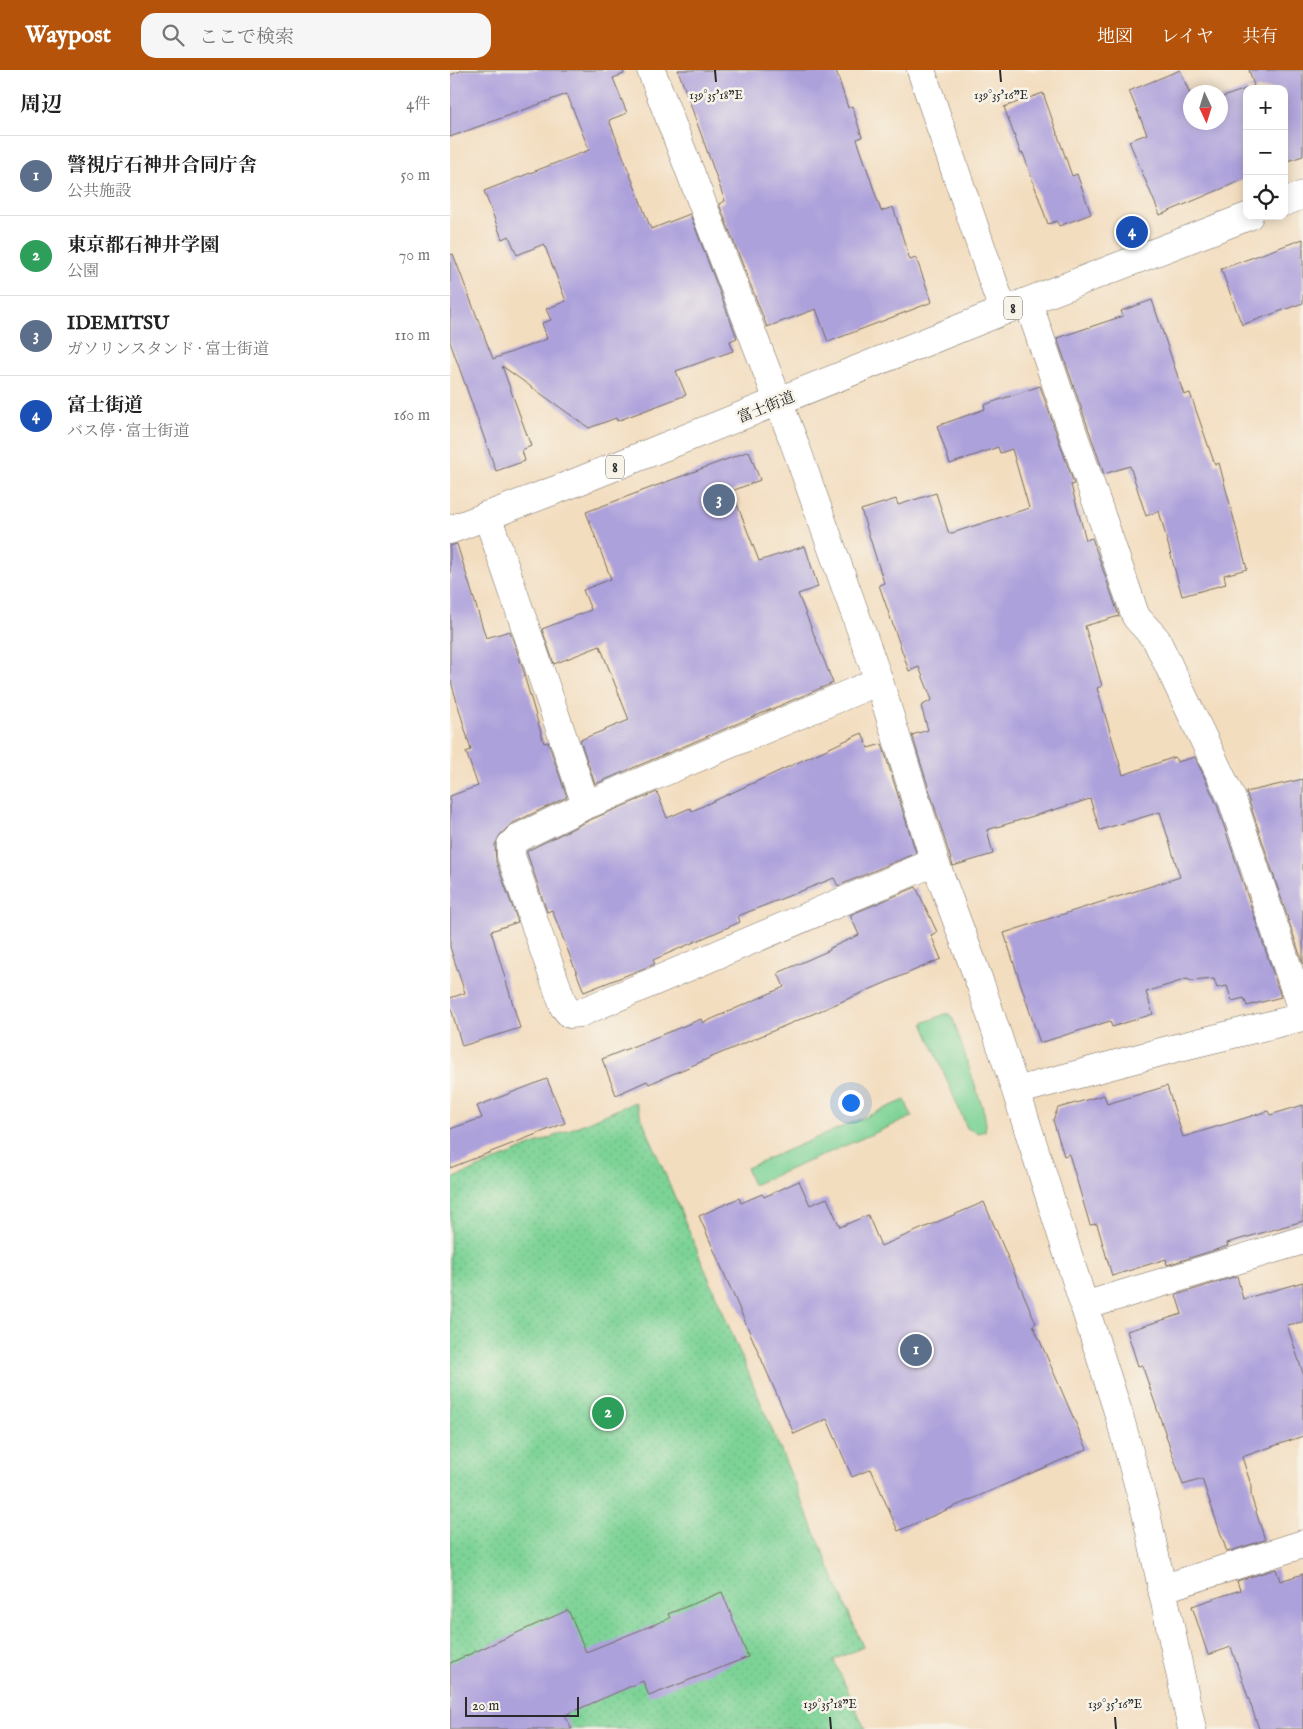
<!DOCTYPE html>
<html lang="ja">
<head>
<meta charset="utf-8">
<style>
  body { margin:0; font-family:"IM FELL English","Noto Serif JP",serif; background:#f6f6f6; color:#222 }
  .controls { position:absolute; right:15px; top:15px; display:grid; overflow:hidden; border-radius:10px; box-shadow:0 2px 12px #0003 }
  .controls button { width:45px; height:45px; display:grid; place-items:center; padding:0; border:0; border-bottom:1px solid #e0e0e0; background:#fff; color:#222; font:25px sans-serif }
  .compass { position:absolute; left:733px; top:15px; width:45px; height:45px; border-radius:50%; background:#fff; box-shadow:0 2px 12px #0003; rotate:176deg }
  .scale { position:absolute; left:15px; bottom:12px; width:114px; box-sizing:border-box; padding-left:5px; border:2px solid #2b2b2b; border-top:0; font-size:14px; line-height:18px; white-space:nowrap; color:#2b2b2b; -webkit-text-stroke:4px #f7f3e8; paint-order:stroke }
  .you { position:absolute; left:400px; top:1032px; width:18px; height:18px; margin:-12px; border:4px solid #fff; border-radius:50%; background:#1a73e8; box-shadow:0 0 0 8px #1a73e833 }
  .badge { display:grid; place-items:center; width:32px; height:32px; border-radius:50%; background:#b45309; color:#fff; font-size:16px; font-weight:700 }
  .pin { position:absolute; translate:-50% -50%; border:2px solid #fff; box-shadow:0 1px 5px #0006 }
  .list { margin:0; padding:0; list-style:none }
  h2 { display:flex; justify-content:space-between; align-items:center; height:65px; margin:0; padding:0 20px; font-size:21px }
  h2 small { font-size:16px; font-weight:400; color:#767676 }
  .list li { display:grid; grid-template-columns:32px 1fr auto; gap:15px; align-items:center; box-sizing:border-box; height:80px; padding:0 20px; border-top:1px solid #e0e0e0 }
  .list b { display:block; font-size:19px; white-space:nowrap }
  .list p { margin:0; font-size:16px; white-space:nowrap; color:#767676 }
  .list em { font-size:16px; font-style:normal; color:#767676 }
  .icon { flex:none; width:28px; height:28px; fill:none; stroke:currentColor; stroke-width:2; stroke-linecap:round; stroke-linejoin:round }
  .map { position:relative; flex:none; width:853px; height:1659px; overflow:hidden }
  header { display:flex; align-items:center; gap:30px; box-sizing:border-box; height:70px; padding:0 25px; background:#b45309; color:#fff }
  header strong { font-size:24px }
  nav { display:flex; gap:28px; margin-inline-start:auto; font-size:18px }
  .search { width:350px; height:45px; background:#f6f6f6; display:flex; align-items:center; gap:12px; box-sizing:border-box; padding:0 18px; border-radius:15px; color:#767676; font-size:19px }
  main { display:flex }
  aside { flex:1; background:#fff }
  .map>svg:first-child { display:block }
  .green { fill:#7dd396; stroke:#547f60 }
  .garden { fill:url(#garden-dots); stroke:#547f60 }
  .building { fill:#ada1db }
  .lines { fill:none; stroke-linecap:round; stroke-linejoin:round }
  .minor-casing { stroke:#71695f; stroke-width:29 }
  .major-casing { stroke:#71695f; stroke-width:29 }
  .minor { stroke:#fff; stroke-width:28 }
  .major { stroke:#fff; stroke-width:28 }
  .ticks { fill:none; stroke:#2b2b2b; stroke-width:2 }
  .labels { text-anchor:middle; stroke-width:5; stroke-linejoin:round; paint-order:stroke }
  .shield { fill:#f7f3e8; stroke:#686764; stroke-width:1 }
  .shield-label { font-size:14px; font-weight:bold; fill:#2b2b2b }
  .street-label { font-size:15px; fill:#2b2b2b; stroke:#f7f3e8 }
  .ticks-label { font-size:12px; text-anchor:middle; fill:#2b2b2b; stroke:#f7f3e8; stroke-width:5; stroke-linejoin:round; paint-order:stroke }
</style>
</head>
<body>
<header>
<strong>Waypost</strong>
<div class="search"><svg class="icon" aria-label="search" viewBox="0 0 24 24"><circle cx="10" cy="10" r="6"/><path d="M15 15l6 6"/></svg>ここで検索</div>
<nav><a>地図</a><a>レイヤ</a><a>共有</a></nav>
</header>
<main>
<aside>
<h2>周辺<small>4件</small></h2>
<ul class="list">
<li><span class="badge" style="background:#5c6f8a">1</span><div><b>警視庁石神井合同庁舎</b><p>公共施設</p></div><em>50 m</em></li>
<li><span class="badge" style="background:#2e9e5b">2</span><div><b>東京都石神井学園</b><p>公園</p></div><em>70 m</em></li>
<li><span class="badge" style="background:#5c6f8a">3</span><div><b>IDEMITSU</b><p>ガソリンスタンド · 富士街道</p></div><em>110 m</em></li>
<li><span class="badge" style="background:#1a4fb4">4</span><div><b>富士街道</b><p>バス停 · 富士街道</p></div><em>160 m</em></li>
</ul>
</aside>
<div class="map">
<svg width="853" height="1659" viewBox="0 0 853 1659">
  <defs>
    <pattern id="garden-dots" width="8" height="8" patternUnits="userSpaceOnUse" patternTransform="scale(1.25)"><rect width="8" height="8" fill="#7dd396"/><path d="M2 2h.1M6 6h.1" fill="none" stroke="#6cb581" stroke-width="1.8" stroke-linecap="round"/></pattern>
  </defs>
  <rect width="100%" height="100%" fill="#f7f3e8"/>
  <filter id="ink" filterUnits="userSpaceOnUse"><feTurbulence type="fractalNoise" baseFrequency=".02" numOctaves="2"/><feDisplacementMap in="SourceGraphic" scale="10" xChannelSelector="R" yChannelSelector="G"/><feConvolveMatrix kernelMatrix="1 2 1 2 8 2 1 2 1" color-interpolation-filters="sRGB"/></filter>
  <filter id="wash" filterUnits="userSpaceOnUse"><feTurbulence type="fractalNoise" baseFrequency=".0096" numOctaves="4" result="noise"/><feDisplacementMap in="SourceGraphic" scale="20" xChannelSelector="R" yChannelSelector="G"/><feGaussianBlur stdDeviation="1.12" result="paint"/><feColorMatrix in="noise" values="0 0 0 0 0 0 0 0 0 0 0 0 0 0 0 0 0 1.4 0 .05"/><feComposite in="paint" operator="in"/></filter>
  <g filter="url(#wash)">
    <rect width="100%" height="100%" fill="#f3ddbf"/>
    <path class="green" d="M495,944H499L503,949L534,1042L536,1054L535,1061L528,1063L517,1058L473,953Z
      M455,1030L462,1047L303,1115L296,1098Z"/>
    <path class="garden" d="M185,1032L413,1577L384,1590L415,1659H0V1110Z"/>
    <g id="blocks">
      <path class="building" d="M13,0H173L174,4L163,8L177,43L159,50L201,159L240,144L287,268L280,271L283,281L226,301L236,325L167,351L166,348L139,358L52,296L81,376L72,380L75,391L46,401L0,272V185L3,184L43,289L97,269L92,253L101,250L96,239L116,231L94,174L67,185L59,166L52,169L34,121L139,80L117,24L0,67V5Z
        M228,0H386L398,38L402,36L412,67L407,69L431,141L443,137L460,190L466,188L482,232L378,272L366,239L317,257L269,134L275,131Z
        M730,0L740,24V52H770V28L804,16L799,0H853V86L834,92V19H797V108L710,145L679,71L697,64L679,21Z
        M593,23L622,106L627,104L641,144L609,156L607,151L598,154L573,83L571,84L554,37Z
        M853,169V233L792,255L771,199Z
        M702,230L734,325L740,323L765,395L769,393L797,499L774,505L776,514L732,526L709,441L696,446L680,396L654,404L607,268L673,246L671,241Z
        M590,316L624,414L621,415L636,470L642,468L669,546L635,556L652,616L647,618L673,705L725,687L727,692L745,687L767,735L831,927L797,936L794,928L782,931L777,916L767,918L764,909L741,911L737,909L696,922L703,944L662,957L660,951L590,973L554,863L730,807L710,742L650,760L640,729L537,760L543,784L503,796L462,665L478,660L471,636L482,630L469,597L459,601L429,515L434,513L411,440L446,429L448,435L486,423L499,464L579,438L562,379L550,383L548,377L500,394L487,356L535,339L534,335Z
        M299,381L310,410L282,421L309,491L355,476L368,517L348,524L383,613L145,714L130,670L179,650L150,576L104,594L92,559L141,540L133,520L161,509L136,442Z
        M7,474L36,568L60,561L75,605H74L94,673L98,672L117,727L61,754L50,765L45,775L46,791L68,852L41,861L70,958L12,976L0,935V928L15,923L0,877V726L28,716L16,682L21,680L0,608V476Z
        M412,663L418,678L432,674L466,783L388,816L384,808L288,846L290,852L203,890L205,894L134,922L102,840L97,842L77,783V781L142,749L207,722L217,748L240,738L242,741Z
        M853,709V894L796,722Z
        M466,817L487,862L481,865L491,889L199,1014L197,1011L166,1025L152,989L251,949L253,953L334,917L328,903L380,880V878L409,865L400,845Z
        M97,1009L115,1053L0,1098V1059L32,1048L27,1036Z
        M717,1016L733,1067L818,1041L820,1045L853,1035V1151L777,1173L778,1176L717,1195L716,1189L662,1206L647,1154L640,1155L619,1084L614,1086L603,1050L608,1038L654,1025L657,1034Z
        M349,1111L360,1135L377,1128L390,1157L418,1145L431,1176L534,1132L586,1253L583,1255L637,1379L448,1461L421,1399L402,1407L377,1349L344,1364L249,1146L289,1128L291,1133L312,1124L314,1127Z
        M787,1206L793,1229L853,1212V1252L837,1255L853,1303V1366L792,1387L801,1415V1426L815,1470L777,1482L752,1409L733,1415L692,1295L688,1296L677,1261L732,1244L726,1225Z
        M826,1499L830,1511L853,1504V1659H809L781,1577L758,1585L742,1536L790,1520L787,1511Z
        M272,1522L298,1587L199,1626L193,1611L115,1645L122,1659H0V1593L118,1540L136,1582L220,1548L218,1544Z"/>
    </g>
  </g>
  <g filter="url(#ink)">
    <use href="#blocks" fill-opacity="0" stroke="#71695f" stroke-width="1"/>
    <g class="lines">
      <defs>
        <path id="minor" d="M201,0L344,372L429,611L485,792L531,916L566,1021L669,1345L696,1443L742,1659
          M471,0L553,241
          M578,232L686,547L706,569L782,729L853,944
          M37,445L136,735
          M429,611L136,735L68,768L61,775V786L114,937L120,944L130,943L485,792
          M566,1021L722,979L853,947
          M634,1236L853,1170
          M711,1519L853,1474"/>
        <path id="major" d="M834,132L853,125
          M0,460L119,415L553,241L799,146"/>
      </defs>
      <use href="#minor" class="minor-casing"/>
      <use href="#major" class="major-casing"/>
      <use href="#minor" class="minor"/>
      <use href="#major" class="major"/>
    </g>
  </g>
  <path class="ticks" d="M265,0L266,12M550,0L551,12M380,1647L381,1659M665,1647L666,1659"/>
  <g class="labels">
    <g class="shield">
      <rect x="554" y="226.5" width="18" height="23" rx="4"/>
      <rect x="156" y="385.5" width="18" height="23" rx="4"/>
    </g>
    <g class="shield-label">
      <text x="563" y="243">8</text>
      <text x="165" y="402">8</text>
    </g>
    <g class="street-label">
      <text transform="translate(316 337) rotate(-22)" y="5">富士街道</text>
    </g>
  </g>
  <g class="ticks-label">
    <text x="266" y="29">139°35'18"E</text>
    <text x="551" y="29">139°35'16"E</text>
    <text x="380" y="1638">139°35'18"E</text>
    <text x="665" y="1638">139°35'16"E</text>
  </g>
</svg>
<div class="controls">
<button>+</button>
<button>−</button>
<button><svg class="icon" aria-label="locate" viewBox="0 0 24 24"><circle cx="12" cy="12" r="6"/><path d="M12 2v4M12 18v4M2 12h4M18 12h4"/></svg></button>
</div>
<svg class="compass" viewBox="-18 -18 36 36"><path d="M0-13l5 13h-10z" fill="#e53935"/><path d="M0 13l5-13h-10z" fill="#767676"/></svg>
<div class="scale">20 m</div>
<div class="you"></div>
<div class="pin badge" style="left:466px;top:1280px;background:#5c6f8a">1</div>
<div class="pin badge" style="left:158px;top:1343px;background:#2e9e5b">2</div>
<div class="pin badge" style="left:269px;top:430px;background:#5c6f8a">3</div>
<div class="pin badge" style="left:682px;top:162px;background:#1a4fb4">4</div>
</div>
</main>
</body>
</html>
